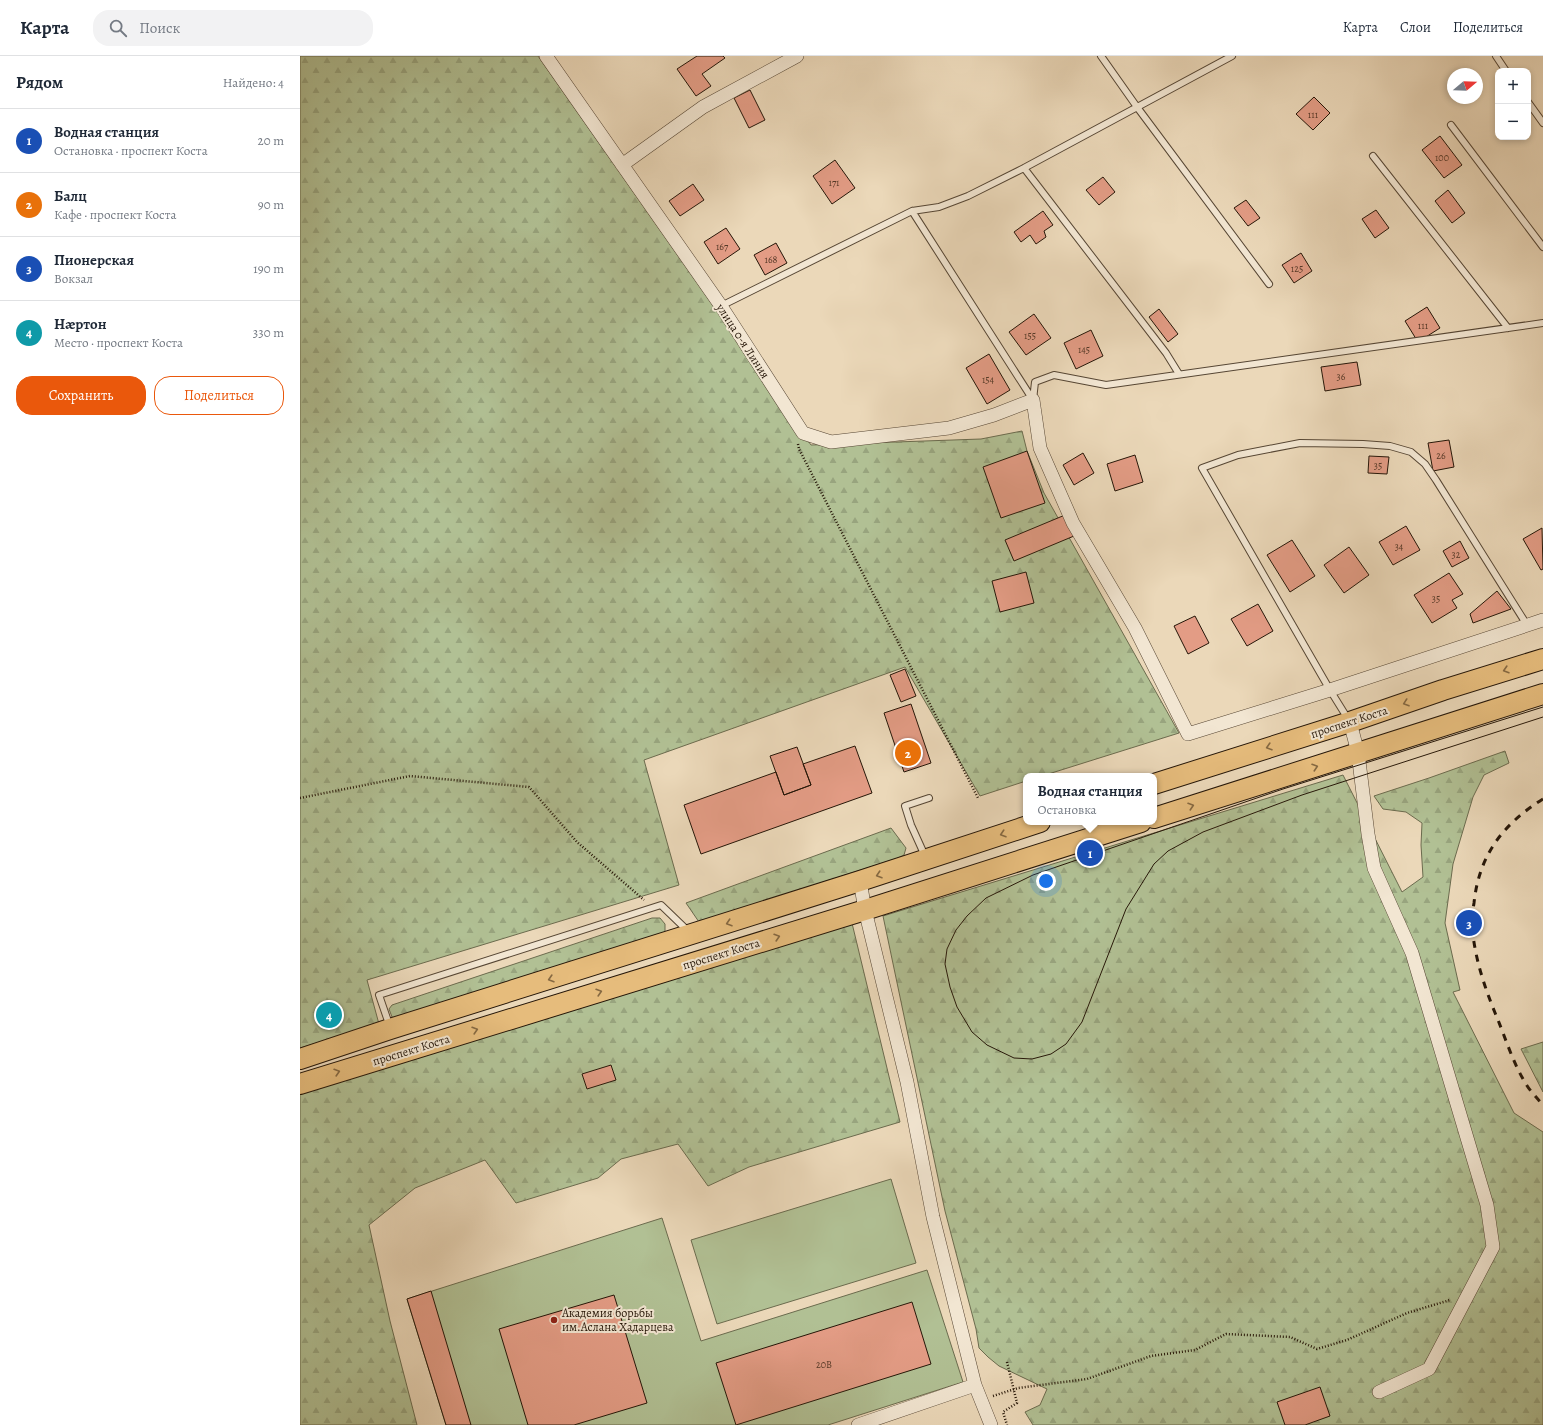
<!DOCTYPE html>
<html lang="ru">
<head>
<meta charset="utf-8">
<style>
  body { margin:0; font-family:Alegreya,serif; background:#f2f2f3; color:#1f2937 }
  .controls { position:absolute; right:12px; top:12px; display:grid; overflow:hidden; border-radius:8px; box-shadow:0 2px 6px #0003 }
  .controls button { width:36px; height:36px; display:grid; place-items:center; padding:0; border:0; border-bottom:1px solid #e0e1e3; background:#fff; color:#1f2937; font:20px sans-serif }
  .compass { position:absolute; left:1147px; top:12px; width:36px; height:36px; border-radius:50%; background:#fff; box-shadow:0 2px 6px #0003; rotate:71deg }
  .you { position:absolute; left:746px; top:825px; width:14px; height:14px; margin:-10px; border:3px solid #fff; border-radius:50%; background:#1a73e8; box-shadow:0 0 0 6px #1a73e833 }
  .badge { display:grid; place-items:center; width:26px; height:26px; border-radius:50%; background:#ea580c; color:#fff; font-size:13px; font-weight:700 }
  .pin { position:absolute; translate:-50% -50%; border:2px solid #fff; box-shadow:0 1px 4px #0006 }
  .popup { position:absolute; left:723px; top:717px; width:134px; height:52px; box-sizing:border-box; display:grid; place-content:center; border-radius:8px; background:#fff; filter:drop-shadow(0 1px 3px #0005); font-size:13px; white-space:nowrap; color:#747a83 }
  .popup b { font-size:15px; color:#1f2937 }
  .popup::after { content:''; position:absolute; left:50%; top:100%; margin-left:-8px; border:8px solid transparent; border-top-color:#fff }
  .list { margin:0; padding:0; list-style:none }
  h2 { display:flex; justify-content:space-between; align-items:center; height:52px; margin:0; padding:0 16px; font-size:17px }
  h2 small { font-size:13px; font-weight:400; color:#747a83 }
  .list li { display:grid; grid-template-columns:26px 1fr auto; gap:12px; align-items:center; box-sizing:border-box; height:64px; padding:0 16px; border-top:1px solid #e0e1e3 }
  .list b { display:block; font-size:15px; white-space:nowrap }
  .list p { margin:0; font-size:13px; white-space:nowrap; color:#747a83 }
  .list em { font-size:13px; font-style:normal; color:#747a83 }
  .actions { display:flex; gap:8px; padding:12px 16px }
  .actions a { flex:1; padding:9px 0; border:1px solid #ea580c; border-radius:16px; text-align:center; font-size:14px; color:#ea580c }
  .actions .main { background:#ea580c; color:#fff }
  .icon { flex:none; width:22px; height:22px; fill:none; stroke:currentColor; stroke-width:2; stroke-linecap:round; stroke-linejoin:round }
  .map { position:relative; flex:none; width:1243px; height:1369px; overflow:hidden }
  header { display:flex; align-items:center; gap:24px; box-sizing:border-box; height:56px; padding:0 20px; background:#fff; border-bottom:1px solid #e0e1e3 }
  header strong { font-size:19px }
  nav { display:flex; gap:22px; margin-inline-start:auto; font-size:14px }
  .search { width:280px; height:36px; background:#f2f2f3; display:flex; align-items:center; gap:10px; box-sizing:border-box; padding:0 14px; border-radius:16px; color:#747a83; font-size:15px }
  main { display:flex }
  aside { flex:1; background:#fff }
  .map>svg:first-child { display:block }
  .forest { fill:url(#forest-firs); stroke:#6b6b4e }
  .park { fill:#b1c094; stroke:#6b6b4e }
  .building { fill:#e39c85; stroke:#251608 }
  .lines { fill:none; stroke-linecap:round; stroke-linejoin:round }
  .service-casing { stroke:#564634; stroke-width:8 }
  .minor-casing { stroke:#564634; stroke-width:14 }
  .primary-casing { stroke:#251608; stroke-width:22 }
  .path { stroke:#251608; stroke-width:2.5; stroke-dasharray:1 2; stroke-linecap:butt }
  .service { stroke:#f2e6d2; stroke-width:6 }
  .minor { stroke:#f2e6d2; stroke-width:13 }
  .primary { stroke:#e6bc7c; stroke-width:20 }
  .tram { stroke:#251608; stroke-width:1 }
  .rail { stroke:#251608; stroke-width:3; stroke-dasharray:7 7; stroke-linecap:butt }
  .oneway { stroke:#866942 }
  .poi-dot { fill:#8f2418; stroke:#f2e6d2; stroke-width:1.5 }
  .labels { text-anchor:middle; stroke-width:4; stroke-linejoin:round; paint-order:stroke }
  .number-label { font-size:10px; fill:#543827 }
  .street-label { font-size:12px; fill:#251608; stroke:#f2e6d2 }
  .poi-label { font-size:12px; fill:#251608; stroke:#f2e6d2; text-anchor:start }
</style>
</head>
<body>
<header>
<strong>Карта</strong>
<div class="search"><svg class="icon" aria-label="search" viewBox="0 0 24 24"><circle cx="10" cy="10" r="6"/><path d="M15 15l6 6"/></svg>Поиск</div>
<nav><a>Карта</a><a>Слои</a><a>Поделиться</a></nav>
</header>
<main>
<aside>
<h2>Рядом<small>Найдено: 4</small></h2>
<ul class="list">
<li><span class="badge" style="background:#1a4fb4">1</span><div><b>Водная станция</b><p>Остановка · проспект Коста</p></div><em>20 m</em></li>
<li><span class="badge" style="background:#e8710a">2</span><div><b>Балц</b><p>Кафе · проспект Коста</p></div><em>90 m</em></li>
<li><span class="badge" style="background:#1a4fb4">3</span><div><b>Пионерская</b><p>Вокзал</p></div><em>190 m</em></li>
<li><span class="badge" style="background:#0f9aa8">4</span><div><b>Нæртон</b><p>Место · проспект Коста</p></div><em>330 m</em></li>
</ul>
<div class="actions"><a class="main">Сохранить</a><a>Поделиться</a></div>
</aside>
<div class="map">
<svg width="1243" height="1369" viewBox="0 0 1243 1369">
  <defs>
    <pattern id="forest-firs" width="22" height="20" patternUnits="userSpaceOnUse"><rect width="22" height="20" fill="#b1c094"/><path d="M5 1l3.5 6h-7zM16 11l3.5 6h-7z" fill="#98a47e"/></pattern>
  </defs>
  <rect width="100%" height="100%" fill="#ebd8b9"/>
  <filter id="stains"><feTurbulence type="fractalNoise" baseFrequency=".005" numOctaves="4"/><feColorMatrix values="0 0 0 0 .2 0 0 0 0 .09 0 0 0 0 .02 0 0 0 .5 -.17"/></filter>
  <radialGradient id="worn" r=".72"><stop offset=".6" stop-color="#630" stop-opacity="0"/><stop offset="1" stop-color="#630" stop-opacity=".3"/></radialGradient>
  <path class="forest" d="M0,0H238L511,389L681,383L722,375L727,395L744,437L879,677L742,720H726V725L680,740L605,611L344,704L379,829L67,924L79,968L0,992Z
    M1205,695L1209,707L1184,719L1173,741L1153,808L1145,867L1160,934L1153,936L1214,1057L1243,1076V1369H733L725,1356L740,1349L747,1333L699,1310L688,1301L679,1292L676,1273L645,1155L583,860L1043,719L1102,836L1123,821L1121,789L1122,767L1106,756L1083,753L1074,740L1129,722Z
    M591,772L606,792L604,799L598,802L399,866L386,847Z
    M352,862H360L365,868V876L360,879L96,962L92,961L89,953L92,949Z
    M551,863L600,1066L449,1111L408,1130L378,1088L321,1103L298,1122L216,1147L185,1104L115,1132L69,1169L90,1265L117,1369H0V1036Z
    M1243,986V1036L1221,993Z"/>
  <path class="park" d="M591,1123L616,1207L417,1268L391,1184Z
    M362,1162L401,1285L627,1214L663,1326L528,1369H146L107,1243Z"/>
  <path class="building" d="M397,0H423L425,2L402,18L411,30L396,40L377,13Z
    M450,34L465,64L449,72L434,42Z
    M1014,41L1030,57L1013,74L996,58Z
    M1140,80L1162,109L1144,122L1122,94Z
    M535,104L555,132L532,148L513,120Z
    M803,121L815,136L799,149L786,134Z
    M393,128L404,144L380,160L369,145Z
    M1148,134L1165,157L1152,167L1135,145Z
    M946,144L960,162L948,170L934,152Z
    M1076,154L1089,172L1075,182L1062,163Z
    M743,155L753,169L744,175L746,181L736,188L730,179L721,186L714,176Z
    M426,172L440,193L418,208L404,186Z
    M476,187L487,207L465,219L454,199Z
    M1001,197L1012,215L994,227L982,209Z
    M1127,251L1140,272L1118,286L1105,265Z
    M859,253L878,278L868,286L849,261Z
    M734,258L751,282L726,299L709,276Z
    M791,274L803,300L776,313L764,287Z
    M689,298L710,334L687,348L666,312Z
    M1057,306L1061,329L1025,335L1021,311Z
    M1149,384L1154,411L1133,415L1128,387Z
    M727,395L745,447L701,462L683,411Z
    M783,397L794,417L774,429L763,409Z
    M835,399L843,426L815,435L807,408Z
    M1069,400L1089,401L1087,418L1068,417Z
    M765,459L774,480L714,505L705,484Z
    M1106,470L1120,494L1093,509L1079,486Z
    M1242,472L1243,513L1241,514L1223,483Z
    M992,484L1015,520L990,536L967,499Z
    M1160,485L1169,502L1152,511L1143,495Z
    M1049,491L1069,519L1044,537L1024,509Z
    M726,516L734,547L700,556L692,525Z
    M1149,517L1163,538L1152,544L1157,552L1132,567L1114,539Z
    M1197,535L1211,553L1173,567L1170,558Z
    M958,548L973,575L947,590L931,563Z
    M895,560L909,587L888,598L874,570Z
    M605,613L616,640L601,646L590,619Z
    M611,648L631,707L604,716L584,657Z
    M555,690L572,737L401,798L384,749L476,716L484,739L511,729L503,708Z
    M497,691L511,729L484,739L470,700Z
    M311,1009L316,1024L287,1033L282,1018Z
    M131,1235L171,1369H146L107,1243Z
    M314,1239L347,1347L274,1369H228L199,1273Z
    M612,1246L631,1308L436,1369L416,1307Z
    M1020,1331L1030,1360L1005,1369H985L977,1346Z"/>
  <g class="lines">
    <defs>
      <path id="service" d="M801,0L837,51L969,228
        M1196,0L1206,15
        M1228,46L1243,67
        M1151,69L1243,191
        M1073,100L1208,272
        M724,112L866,297L879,318
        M612,155L733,344
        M421,250L612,155L639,151L668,140L724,112L932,0
        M733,344L735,326L754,319L806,329L1243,267
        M1048,663L1030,634L902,412L938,399L1000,387L1063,388L1090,390L1111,396L1125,408L1136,424L1227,569
        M625,800L611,769L605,750L629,742
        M90,971L79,939L361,849L388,875"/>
      <path id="minor" d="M246,0L421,250L503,377L531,386L649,372L694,359L733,344L740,392L773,467L835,572L888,678L1030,634L1243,564
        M322,109L403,51L497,0
        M1050,666L1058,697L1068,778L1074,812L1112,897L1187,1149L1193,1191L1129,1313L1079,1336
        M560,825L565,854L607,1026L633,1161L675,1329L691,1369
        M558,1369L675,1329"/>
      <path id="primary" d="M854,728L1050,666L1143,634L1243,603
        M854,762L1243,638
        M0,1003L90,973L560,825L740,766
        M0,1028L565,854L841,766"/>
    </defs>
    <use href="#service" class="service-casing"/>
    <use href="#minor" class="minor-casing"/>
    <use href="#primary" class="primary-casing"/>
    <path class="path" d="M498,388L499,393L678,742
      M0,742L110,720L229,731L277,786L344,844
      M707,1306L717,1347L703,1356L707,1369
      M693,1340L718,1332L787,1323L851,1300L895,1294L926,1278L990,1281L1017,1293L1047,1284L1107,1257L1150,1244"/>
    <use href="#service" class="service"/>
    <use href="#minor" class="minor"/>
    <use href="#primary" class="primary"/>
    <path class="tram" d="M1243,651L983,733L733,819L686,842L667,860L656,874L647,893L645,908L650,931L657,951L672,976L687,989L714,1002L732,1003L751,998L766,988L782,966L826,853L854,808L868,795L903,776L1002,739L1243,661"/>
    <path class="rail" d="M1243,743C1203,768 1179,799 1174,847C1173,854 1171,861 1172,868C1174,901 1185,933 1198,964C1206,984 1214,1009 1226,1028C1230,1035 1237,1042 1243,1049"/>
  </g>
  <defs><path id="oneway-chevron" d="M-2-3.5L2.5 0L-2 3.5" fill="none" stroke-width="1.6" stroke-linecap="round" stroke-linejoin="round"/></defs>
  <g class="oneway">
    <use href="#oneway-chevron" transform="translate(1206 614) rotate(163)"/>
    <use href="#oneway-chevron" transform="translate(1106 647) rotate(161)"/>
    <use href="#oneway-chevron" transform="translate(969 691) rotate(163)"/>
    <use href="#oneway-chevron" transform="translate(1015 711) rotate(-18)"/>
    <use href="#oneway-chevron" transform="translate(891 750) rotate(-18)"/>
    <use href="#oneway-chevron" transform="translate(703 778) rotate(162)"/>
    <use href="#oneway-chevron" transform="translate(579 819) rotate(162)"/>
    <use href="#oneway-chevron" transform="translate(429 867) rotate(162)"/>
    <use href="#oneway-chevron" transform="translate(477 881) rotate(-17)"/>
    <use href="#oneway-chevron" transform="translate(251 923) rotate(163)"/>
    <use href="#oneway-chevron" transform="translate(299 936) rotate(-17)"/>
    <use href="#oneway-chevron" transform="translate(175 974) rotate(-17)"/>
    <use href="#oneway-chevron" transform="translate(37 1016) rotate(-17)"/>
  </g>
  <circle class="poi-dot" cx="254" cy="1264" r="4"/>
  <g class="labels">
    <g class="number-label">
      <text x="1013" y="62">111</text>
      <text x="1142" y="105">100</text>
      <text x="534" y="130">171</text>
      <text x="422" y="194">167</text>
      <text x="471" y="207">168</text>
      <text x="997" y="216">125</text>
      <text x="1123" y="273">111</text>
      <text x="730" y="283">155</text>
      <text x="784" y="297">145</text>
      <text x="1041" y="324">36</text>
      <text x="688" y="327">154</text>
      <text x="1141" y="403">26</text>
      <text x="1078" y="413">35</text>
      <text x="1099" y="494">34</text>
      <text x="1156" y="502">32</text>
      <text x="1136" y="546">35</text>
      <text x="524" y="1312">20В</text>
    </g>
    <g class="street-label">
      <text transform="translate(443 285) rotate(57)" y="4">улица 0-я Линия</text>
      <text transform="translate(1049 666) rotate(-18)" y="4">проспект Коста</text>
      <text transform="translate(421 898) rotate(-17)" y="4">проспект Коста</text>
      <text transform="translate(111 994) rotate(-17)" y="4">проспект Коста</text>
    </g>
    <g class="poi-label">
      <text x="262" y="1261">Академия борьбы<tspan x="262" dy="14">им.Аслана Хадарцева</tspan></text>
    </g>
  </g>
  <rect width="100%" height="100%" filter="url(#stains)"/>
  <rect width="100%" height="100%" fill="url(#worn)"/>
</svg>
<div class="controls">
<button>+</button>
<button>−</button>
</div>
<svg class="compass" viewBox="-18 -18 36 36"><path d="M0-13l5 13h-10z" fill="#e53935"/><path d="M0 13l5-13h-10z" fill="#747a83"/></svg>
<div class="you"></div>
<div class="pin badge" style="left:790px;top:797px;background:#1a4fb4">1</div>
<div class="popup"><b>Водная станция</b>Остановка</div>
<div class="pin badge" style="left:608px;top:697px;background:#e8710a">2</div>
<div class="pin badge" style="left:1169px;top:867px;background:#1a4fb4">3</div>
<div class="pin badge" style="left:29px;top:959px;background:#0f9aa8">4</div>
</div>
</main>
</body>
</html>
